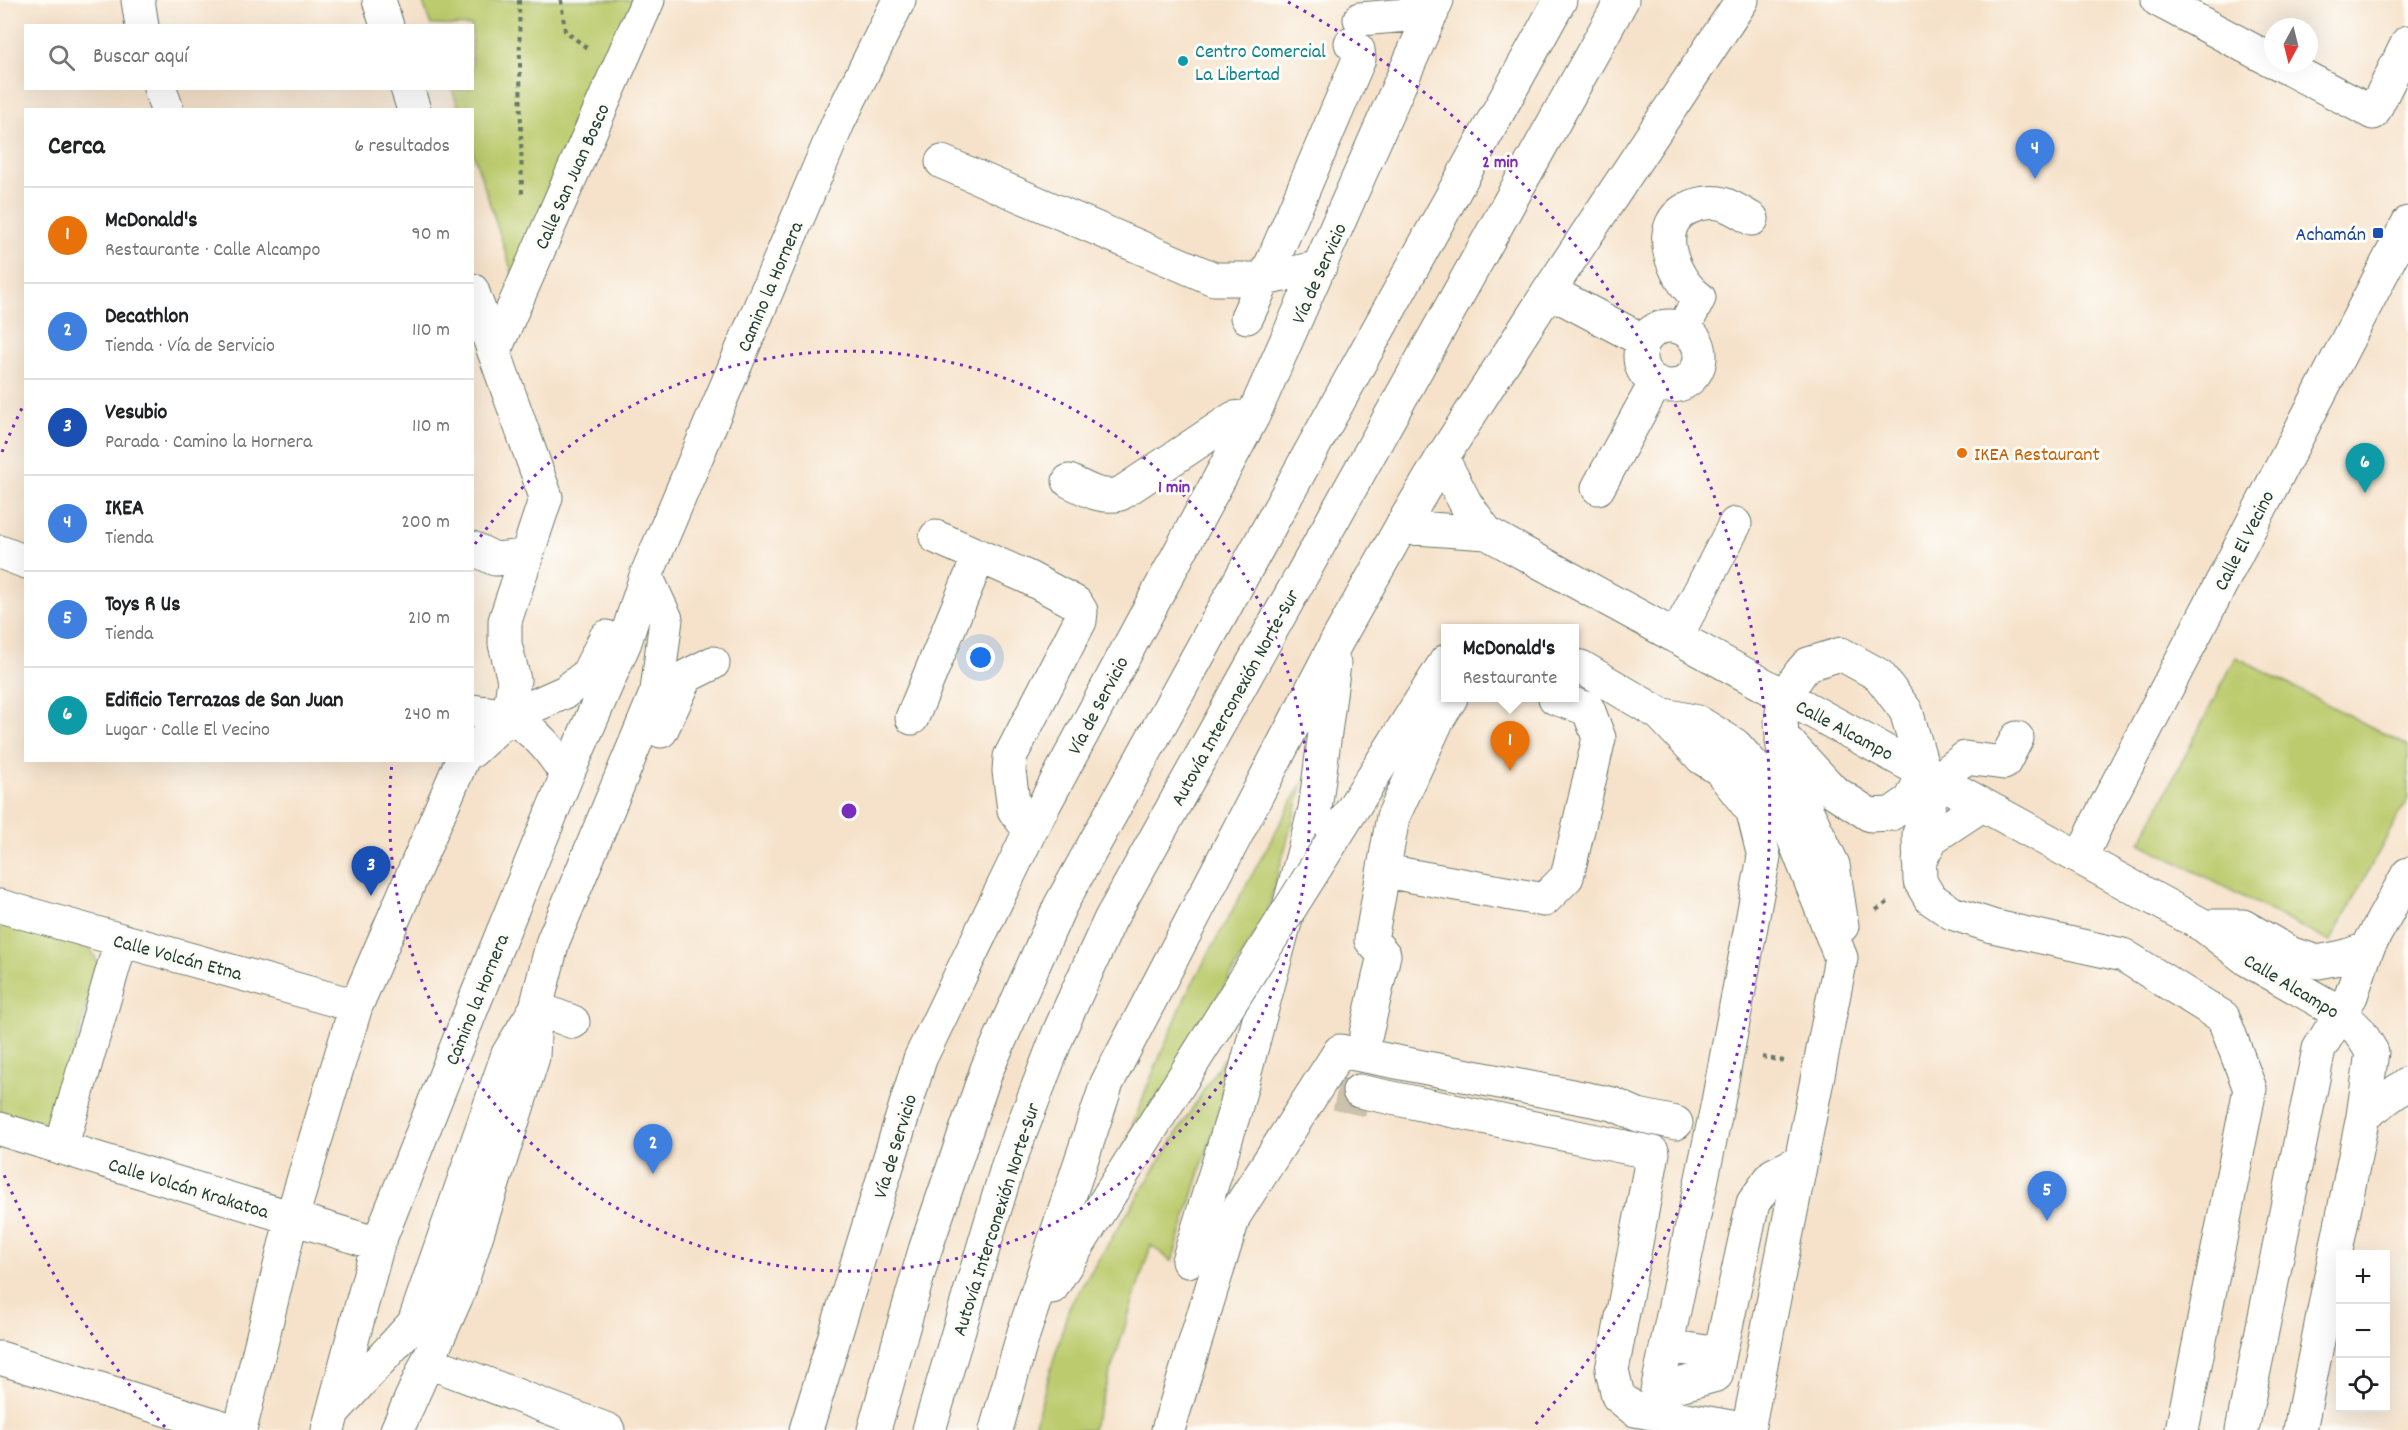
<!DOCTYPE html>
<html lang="es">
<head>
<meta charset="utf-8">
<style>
  body { margin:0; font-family:Dekko,sans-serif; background:#f2f2f2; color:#202124 }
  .controls { position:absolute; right:18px; bottom:18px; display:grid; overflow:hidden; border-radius:0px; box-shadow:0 6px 24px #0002 }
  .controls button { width:54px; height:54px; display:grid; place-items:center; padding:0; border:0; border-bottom:2px solid #e0e0e0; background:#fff; color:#202124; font:30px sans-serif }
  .compass { position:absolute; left:2264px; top:18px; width:54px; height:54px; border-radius:50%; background:#fff; box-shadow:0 6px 24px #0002; rotate:187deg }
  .you { position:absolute; left:981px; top:658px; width:21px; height:21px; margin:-15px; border:4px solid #fff; border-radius:50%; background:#1a73e8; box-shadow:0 0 0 9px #1a73e833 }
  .badge { display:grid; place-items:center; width:39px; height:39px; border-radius:50%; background:#b5179e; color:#fff; font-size:20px; font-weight:700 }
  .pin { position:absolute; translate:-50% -50px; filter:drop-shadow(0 2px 3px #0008) }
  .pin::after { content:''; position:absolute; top:32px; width:21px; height:18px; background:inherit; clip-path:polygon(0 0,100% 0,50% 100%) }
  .popup { position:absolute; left:1441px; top:624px; width:138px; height:78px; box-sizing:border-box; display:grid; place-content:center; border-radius:0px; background:#fff; filter:drop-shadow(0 2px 4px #0005); font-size:20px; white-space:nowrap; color:#757577 }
  .popup b { font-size:22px; color:#202124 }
  .popup::after { content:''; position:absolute; left:50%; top:100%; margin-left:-12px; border:12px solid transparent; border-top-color:#fff }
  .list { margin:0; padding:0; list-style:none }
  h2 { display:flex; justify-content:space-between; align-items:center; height:78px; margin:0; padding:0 24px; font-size:26px }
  h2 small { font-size:20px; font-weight:400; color:#757577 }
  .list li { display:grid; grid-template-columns:39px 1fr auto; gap:18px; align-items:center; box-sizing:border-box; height:96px; padding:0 24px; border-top:2px solid #e0e0e0 }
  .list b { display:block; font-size:22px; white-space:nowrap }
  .list p { margin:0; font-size:20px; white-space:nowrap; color:#757577 }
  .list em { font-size:20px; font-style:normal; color:#757577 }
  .icon { flex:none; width:33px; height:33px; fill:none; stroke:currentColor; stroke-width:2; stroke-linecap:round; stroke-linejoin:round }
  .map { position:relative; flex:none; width:2408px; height:1430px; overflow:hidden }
  .search { position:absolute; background:#fff; box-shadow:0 6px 24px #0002; left:24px; top:24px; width:450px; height:66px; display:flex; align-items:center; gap:15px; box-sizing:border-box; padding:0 21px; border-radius:0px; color:#757577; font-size:22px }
  .panel { position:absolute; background:#fff; box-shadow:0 6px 24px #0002; left:24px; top:108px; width:450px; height:654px; border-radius:0px }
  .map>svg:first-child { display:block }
  .green { fill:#bccb6d; stroke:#6e8450; stroke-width:1.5 }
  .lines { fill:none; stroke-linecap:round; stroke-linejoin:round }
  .minor-tunnel { stroke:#cbc1ac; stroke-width:33; stroke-dasharray:33 16; stroke-linecap:butt }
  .minor-casing { stroke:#6a7768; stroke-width:35 }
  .highway-casing { stroke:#6a7768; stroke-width:35 }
  .path { stroke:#6a7768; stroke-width:4; stroke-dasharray:4.5 4.5; stroke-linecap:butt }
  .minor { stroke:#fff; stroke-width:33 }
  .highway { stroke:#fff; stroke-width:33 }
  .minor-bridge-casing { stroke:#6a7768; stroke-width:35; stroke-linecap:butt }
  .minor-bridge { stroke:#fff; stroke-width:33 }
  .ring { fill:none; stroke:#7b2cbf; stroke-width:3; stroke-dasharray:3 6 }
  .culture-dot { fill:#0f9aa8; stroke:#fdfcf7; stroke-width:2 }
  .transit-dot { fill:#1a4fb4; stroke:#fdfcf7; stroke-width:2 }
  .food-dot { fill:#e8710a; stroke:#fdfcf7; stroke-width:2 }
  .labels { text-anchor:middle; stroke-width:6; stroke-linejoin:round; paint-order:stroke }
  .culture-label { font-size:20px; fill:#0d838f; stroke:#fdfcf7; text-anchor:start }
  .street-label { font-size:20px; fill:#1f3d34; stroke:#fdfcf7 }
  .transit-label { font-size:20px; fill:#164399; stroke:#fdfcf7; text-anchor:end }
  .food-label { font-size:20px; fill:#c56008; stroke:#fdfcf7; text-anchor:start }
  .centre { fill:#7b2cbf; stroke:#fdfcf7; stroke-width:3 }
  .ring-label { font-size:18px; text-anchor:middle; font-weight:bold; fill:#7b2cbf; stroke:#fdfcf7; stroke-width:6; stroke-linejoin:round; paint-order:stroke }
</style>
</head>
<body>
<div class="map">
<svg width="2408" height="1430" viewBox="0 0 2408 1430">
  <rect width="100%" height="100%" fill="#fdfcf7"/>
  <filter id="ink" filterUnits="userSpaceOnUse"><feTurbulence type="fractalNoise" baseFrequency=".0167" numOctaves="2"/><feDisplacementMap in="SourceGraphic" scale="12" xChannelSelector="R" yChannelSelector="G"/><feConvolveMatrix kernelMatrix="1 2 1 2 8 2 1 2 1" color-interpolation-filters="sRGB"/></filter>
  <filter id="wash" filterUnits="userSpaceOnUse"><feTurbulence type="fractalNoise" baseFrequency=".008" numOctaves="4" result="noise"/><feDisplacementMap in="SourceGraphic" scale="24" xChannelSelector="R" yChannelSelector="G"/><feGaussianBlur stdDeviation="1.35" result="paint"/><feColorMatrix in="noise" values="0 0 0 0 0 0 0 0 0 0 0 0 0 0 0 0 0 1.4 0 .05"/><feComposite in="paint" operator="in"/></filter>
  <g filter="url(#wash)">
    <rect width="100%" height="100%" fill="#f6e2ca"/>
    <path class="green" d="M422,0H648L518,290L473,152L472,110L459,109L452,89L472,88V26L431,25Z
      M2236,657L2408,746V798L2330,942L2140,843Z
      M1304,780L1267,913L1110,1185L1147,1087L1187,993Z
      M0,922L91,949L98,964L56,1120L41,1129L0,1116Z
      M1235,1058L1172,1262L1151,1245L1092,1430H1033L1069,1307L1223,1059Z"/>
  </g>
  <g filter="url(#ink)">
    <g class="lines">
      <path class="minor-tunnel" d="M1349,1113L1366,1034"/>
      <defs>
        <path id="minor" d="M138,0L142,26
          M379,0L387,26
          M2158,0L2273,61
          M1360,19L1432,13
          M2278,63L2373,113L2408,42
          M160,88L167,110
          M407,88L414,110
          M942,162L1214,279H1265L1320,267
          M472,290L546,497L505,621V644L514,680L509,717
          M1549,291L1644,341
          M1247,317L1274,258L1359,59L1358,50L1351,43
          M1640 356a30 30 0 1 1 60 0a30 30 0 1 1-60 0Z
          M1683,329L1699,298C1673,279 1650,223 1691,207C1700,203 1714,201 1723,204C1733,207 1743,214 1752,219
          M494,352L648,0
          M1442,458L1466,504L1487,533
          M1069,481C1086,489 1101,499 1120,494L1234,418L1253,416
          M1598,488L1656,382
          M1401,527L1487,533L2204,926L2248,960L2341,1013L2359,1031L2372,1052L2363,1116L2300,1430
          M936,537L1027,577L1076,603L1081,611L1080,621L1010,757L1009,771L1014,810L1030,831
          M472,548L495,559L526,556
          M0,552L26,562
          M1676,637L1735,524
          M1841,654L1879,675L1906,711L1924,772L1911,800L1891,814L1870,815L1833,791L1782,736L1781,722L1784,696L1801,672L1808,664Z
          M472,711C484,713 499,713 510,718C536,730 552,752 567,775
          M1660,714L1702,758L1719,769L1753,812L1764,857L1717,1107L1657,1391L1716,1375L1720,1354
          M912,718L979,556
          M661,731L687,676L713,663
          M2017,738L2004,763L1965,758L1937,780L1919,834L1920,881L1930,898L1952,913L1992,926L2123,955L2223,1017L2250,1089L2182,1430
          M1782,740L1786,768L1833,865L1842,926
          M472,751L509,717L565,692L587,675L606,637
          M1331,843L1446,661
          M2081,858L2097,823L2408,223
          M1919,862L1932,838L1982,805
          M1385,871L1544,900L1567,877L1599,738L1588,709L1555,698
          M0,906L356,1006
          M2204,926H2243L2292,954L2318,962L2343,957L2367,949
          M536,1008L573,1022
          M1366,1034L1384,955L1371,940L1393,817L1438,719L1451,698
          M1359,1091L1653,1153L1612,1370L1618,1396L1635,1410L1748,1430L1841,958L1790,829L1759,772L1735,745L1698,722L1660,714L1581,667L1574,665
          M2363,1116L2408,1083
          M0,1129L378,1244
          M61,1148L121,941
          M1188,1261L1235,1110L1315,809L1334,664
          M1052,1287L1110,1194
          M1667,1346L1720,1354L1753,1203L1773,1175L1801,1161
          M0,1358L232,1430
          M429,1362L608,1430
          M335,1410L414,1323L508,1054L536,1008L553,941L657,691L666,619L646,576
          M240,1430L292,1217L356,1006L462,760
          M328,1430L378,1244L478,993L567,775L625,642L646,576L838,123L899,0
          M397,1430L459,1291L533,1057L535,1015
          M806,1430L920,1059L1030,831L1253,416L1437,0
          M996,1430L1024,1332L1107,1083L1337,641L1401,527L1442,458L1549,291L1742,0
          M1168,1430L1234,1216L1340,1051L1613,1104L1638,1115L1676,1123
          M2242,1430L2319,1049L2351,996L2367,949L2408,874"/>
        <path id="highway" d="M874,1430L925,1250L987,1069L1060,906L1560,0
          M929,1430L1008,1165L1059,1032L1110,920L1622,0"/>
      </defs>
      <use href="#minor" class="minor-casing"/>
      <use href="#highway" class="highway-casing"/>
      <path class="path" d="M519,0L522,196
        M561,0L565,31L587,48
        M1876,910L1890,901
        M1762,1057L1784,1061"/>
      <use href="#minor" class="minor"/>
      <use href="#highway" class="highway"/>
      <defs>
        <path id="minor-bridge" d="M1110,1194L1331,843"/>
      </defs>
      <use href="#minor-bridge" class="minor-bridge-casing"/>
      <use href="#minor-bridge" class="minor-bridge"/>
    </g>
  </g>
  <g class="ring">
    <path d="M475 544A460 460 0 1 1 392 763"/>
    <path d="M165 1427A920 920 0 0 1 2 1170M2 452A920 920 0 0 1 22 408M1288 2A920 920 0 0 1 1533 1427"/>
  </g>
  <circle class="culture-dot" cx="1183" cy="61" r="6"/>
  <rect class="transit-dot" x="2372" y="227" width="12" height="12" rx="3"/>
  <circle class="food-dot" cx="1962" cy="453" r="6"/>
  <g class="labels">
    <g class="culture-label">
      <text x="1195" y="57">Centro Comercial<tspan x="1195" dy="23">La Libertad</tspan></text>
    </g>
    <g class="street-label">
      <text transform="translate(571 176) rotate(-66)" y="7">Calle San Juan Bosco</text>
      <text transform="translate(1318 273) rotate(-66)" y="7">Vía de Servicio</text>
      <text transform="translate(769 286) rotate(-67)" y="7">Camino la Hornera</text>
      <text transform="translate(2243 540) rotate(-63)" y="7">Calle El Vecino</text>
      <text transform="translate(1234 697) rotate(-61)" y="7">Autovía Interconexión Norte-Sur</text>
      <text transform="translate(1097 705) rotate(-62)" y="7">Vía de Servicio</text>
      <text transform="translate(1845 729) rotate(28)" y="7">Calle Alcampo</text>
      <text transform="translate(178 956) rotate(15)" y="7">Calle Volcán Etna</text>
      <text transform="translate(2292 985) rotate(31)" y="7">Calle Alcampo</text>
      <text transform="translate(476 999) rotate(-68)" y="7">Camino la Hornera</text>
      <text transform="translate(894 1146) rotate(-73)" y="7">Vía de Servicio</text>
      <text transform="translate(189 1187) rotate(17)" y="7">Calle Volcán Krakatoa</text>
      <text transform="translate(995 1219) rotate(-72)" y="7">Autovía Interconexión Norte-Sur</text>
    </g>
    <g class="transit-label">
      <text x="2366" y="240">Achamán</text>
    </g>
    <g class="food-label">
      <text x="1974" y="460">IKEA Restaurant</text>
    </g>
  </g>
  <circle cx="849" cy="811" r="9" class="centre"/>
  <g class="ring-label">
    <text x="1500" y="167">2 min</text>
    <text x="1174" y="492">1 min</text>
  </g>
</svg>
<div class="controls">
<button>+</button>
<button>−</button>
<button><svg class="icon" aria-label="locate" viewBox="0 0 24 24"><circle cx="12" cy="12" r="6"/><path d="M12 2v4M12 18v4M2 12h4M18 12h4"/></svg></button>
</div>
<svg class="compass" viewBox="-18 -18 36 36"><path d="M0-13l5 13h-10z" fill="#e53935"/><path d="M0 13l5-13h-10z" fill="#757577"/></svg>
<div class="you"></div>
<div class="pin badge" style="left:1510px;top:771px;background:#e8710a">1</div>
<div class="popup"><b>McDonald's</b>Restaurante</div>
<div class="pin badge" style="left:653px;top:1174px;background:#3f7fe0">2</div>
<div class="pin badge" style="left:371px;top:896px;background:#1a4fb4">3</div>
<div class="pin badge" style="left:2035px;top:179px;background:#3f7fe0">4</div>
<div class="pin badge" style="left:2047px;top:1221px;background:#3f7fe0">5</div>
<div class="pin badge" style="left:2365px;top:493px;background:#0f9aa8">6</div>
<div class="search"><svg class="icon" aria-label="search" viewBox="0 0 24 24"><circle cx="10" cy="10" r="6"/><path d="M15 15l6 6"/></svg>Buscar aquí</div>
<section class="panel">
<h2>Cerca<small>6 resultados</small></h2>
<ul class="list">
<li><span class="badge" style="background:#e8710a">1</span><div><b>McDonald's</b><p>Restaurante · Calle Alcampo</p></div><em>90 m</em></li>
<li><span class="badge" style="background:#3f7fe0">2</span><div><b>Decathlon</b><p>Tienda · Vía de Servicio</p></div><em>110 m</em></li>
<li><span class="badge" style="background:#1a4fb4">3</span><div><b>Vesubio</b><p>Parada · Camino la Hornera</p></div><em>110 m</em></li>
<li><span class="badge" style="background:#3f7fe0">4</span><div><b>IKEA</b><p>Tienda</p></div><em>200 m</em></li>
<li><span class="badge" style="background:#3f7fe0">5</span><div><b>Toys R Us</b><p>Tienda</p></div><em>210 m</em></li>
<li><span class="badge" style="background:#0f9aa8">6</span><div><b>Edificio Terrazas de San Juan</b><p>Lugar · Calle El Vecino</p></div><em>240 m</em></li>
</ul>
</section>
</div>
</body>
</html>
